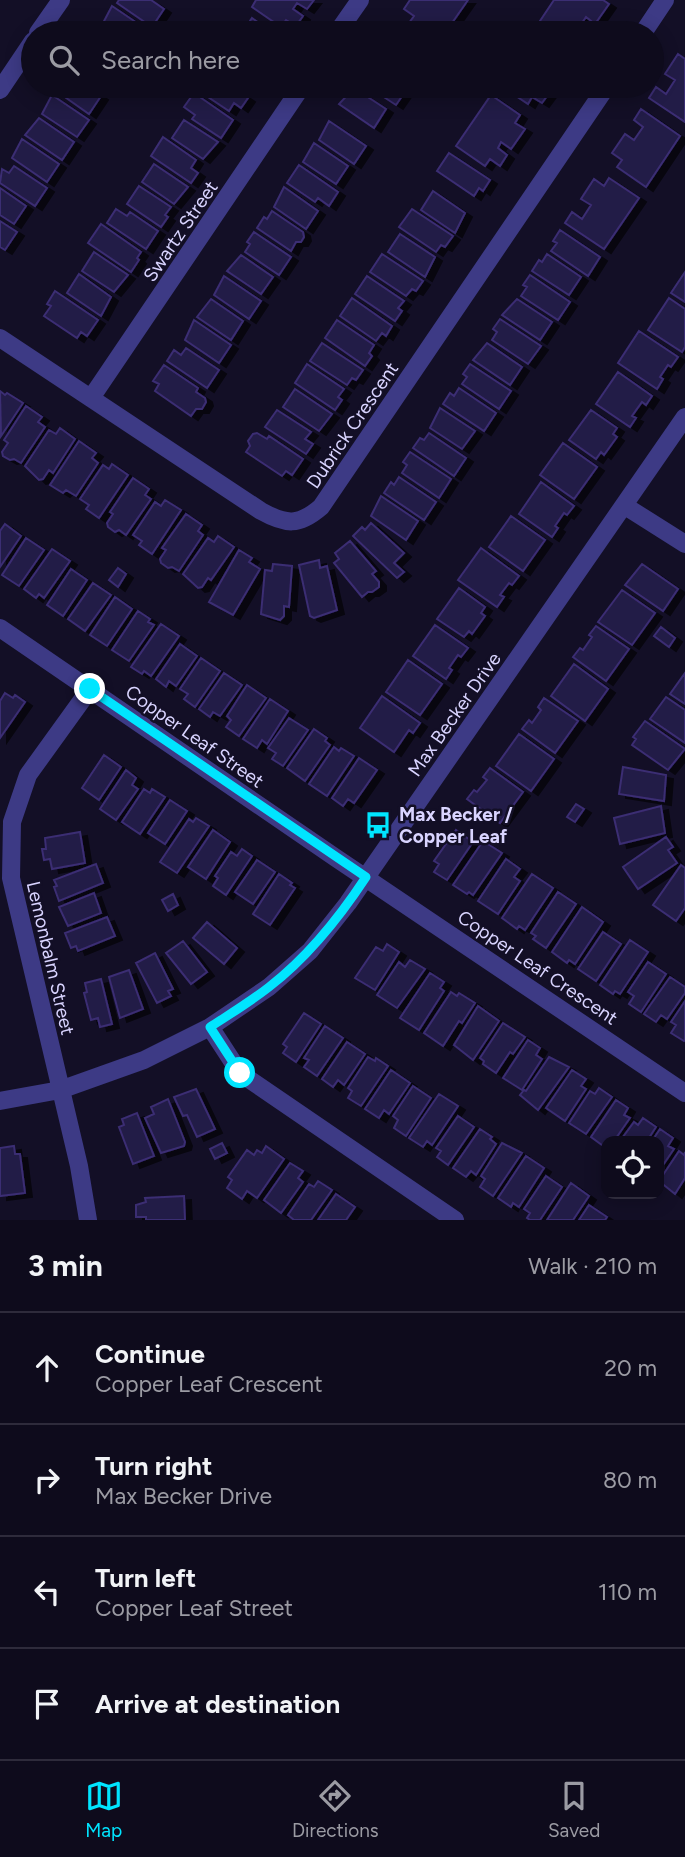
<!DOCTYPE html>
<html lang="en">
<head>
<meta charset="utf-8">
<style>
  body { margin:0; font-family:Figtree,sans-serif; background:#171425; color:#f1f3f6 }
  .controls { position:absolute; right:21px; bottom:21px; display:grid; overflow:hidden; border-radius:14px; box-shadow:0 4px 18px #0003 }
  .controls button { width:63px; height:63px; display:grid; place-items:center; padding:0; border:0; border-bottom:2px solid #2e2b3b; background:#0e0b1c; color:#f1f3f6; font:35px sans-serif }
  .stop { position:absolute; width:21px; height:21px; margin:-16px; border:5px solid #00e5ff; border-radius:50%; background:#fff }
  .stop.end { background:#00e5ff; border-color:#fff; box-shadow:0 2px 7px #0008 }
  .list { margin:0; padding:0; list-style:none }
  h2 { display:flex; justify-content:space-between; align-items:center; height:91px; margin:0; padding:0 28px; font-size:30px }
  h2 small { font-size:23px; font-weight:400; color:#9b9ba3 }
  .list li { display:grid; grid-template-columns:46px 1fr auto; gap:21px; align-items:center; box-sizing:border-box; height:112px; padding:0 28px; border-top:2px solid #2e2b3b }
  .list b { display:block; font-size:26px; white-space:nowrap }
  .list p { margin:0; font-size:23px; white-space:nowrap; color:#9b9ba3 }
  .list em { font-size:23px; font-style:normal; color:#9b9ba3 }
  .icon { flex:none; width:38px; height:38px; fill:none; stroke:currentColor; stroke-width:2; stroke-linecap:round; stroke-linejoin:round }
  .map { position:relative; flex:none; width:685px; height:1220px; overflow:hidden }
  .search { position:absolute; background:#0e0b1c; box-shadow:0 4px 18px #0003; left:21px; right:21px; top:21px; height:77px; display:flex; align-items:center; gap:18px; box-sizing:border-box; padding:0 24px; border-radius:38px; color:#9b9ba3; font-size:26px }
  .sheet { height:539px; background:#0e0b1c }
  nav { display:flex; justify-content:space-around; align-items:center; box-sizing:border-box; height:98px; border-top:2px solid #2e2b3b; background:#0e0b1c; font-size:19px; color:#9b9ba3 }
  nav a { display:grid; justify-items:center; gap:4px }
  nav .on { color:#00e5ff }
  .map>svg:first-child { display:block }
  .building { fill:#241b47; stroke:#3b2d73; stroke-width:2; filter:url(#shadow) }
  .lines { fill:none; stroke-linecap:round; stroke-linejoin:round }
  .street { stroke:#3d3a85; stroke-width:18 }
  .route { stroke:#00e5ff; stroke-width:9 }
  .labels { text-anchor:middle; stroke-width:5; stroke-linejoin:round; paint-order:stroke }
  .street-label { font-size:19px; fill:#d9d4ff; stroke:#130f26 }
  .poi-label { font-size:19px; font-weight:bold; fill:#d9d4ff; stroke:#130f26; text-anchor:start }
</style>
</head>
<body>
<div class="map">
<svg width="685" height="1220" viewBox="0 0 685 1220">
  <defs>
    <filter id="shadow"><feDropShadow dx="7" dy="4" stdDeviation="0" flood-color="#0009"/></filter>
  </defs>
  <rect width="100%" height="100%" fill="#130f26"/>
  <path class="building" d="M119,0H151L164,9L152,27L117,3Z
    M256,0H314L307,9L297,3L293,9L303,16L296,26L286,20L281,27L252,7Z
    M410,0H468L445,33H423L409,23L414,16L404,9Z
    M554,0H603L609,4L595,24L586,17L582,23L591,30L589,33H557L540,21Z
    M112,6L149,31L148,33H114L102,25Z
    M252,18L273,33H242Z
    M678,54L685,59V122L649,98L656,87L666,94L675,80L665,74Z
    M58,86H87L101,96L89,114L55,90Z
    M198,86H230L248,98L241,108L234,103L229,111L196,89Z
    M367,86H409L396,105Z
    M501,86H540L550,92L542,103L532,97L528,104Z
    M354,88L386,109L374,128L339,104Z
    M194,93L233,120L221,138L192,119L195,115L184,107Z
    M52,95L89,120L77,137L42,114Z
    M491,95L520,115L515,123L525,129L511,149L501,142L498,148L507,155L500,166L490,159L485,166L456,146Z
    M641,109L680,136L646,187L617,167L622,160L612,153L625,134L634,140L643,127L634,120Z
    M39,118L74,142L62,160L25,135Z
    M184,120L218,142L203,159L172,138Z
    M329,121L366,146L354,164L319,140Z
    M163,137L196,160L191,168L198,173L191,183L151,156Z
    M22,139L59,164L47,182L12,158Z
    M314,143L348,166L336,184L303,162Z
    M449,153L490,180L483,191L479,188L474,196L437,171Z
    M154,164L188,187L174,204L142,182Z
    M299,165L338,192L329,206L318,198L315,202L287,183Z
    M14,166L47,188L35,206L0,183L2,169L9,173Z
    M609,178L639,198L604,249L565,223L572,212L582,219L591,205L581,199L594,179L604,186Z
    M139,186L171,207L165,215L168,217L161,227L127,204Z
    M284,187L318,211L306,229L274,207Z
    M0,188L26,206L14,224L0,215Z
    M433,191L465,213L455,233L421,210Z
    M116,209L127,216L130,212L158,231L146,249L107,223Z
    M412,209L453,236L445,247L441,245L436,252L399,227Z
    M272,211L303,232L304,237L301,242H296L291,251L257,228L264,217L267,219Z
    M0,221L17,232L5,250L0,247Z
    M101,224L141,252L137,258L139,260L131,272L88,243Z
    M560,230L600,257L588,276L551,251L557,243L553,241Z
    M254,232L291,257L279,275L245,252L250,244L247,242Z
    M400,234L435,257L425,277L388,252Z
    M94,252L128,275L114,292L82,271Z
    M382,254L423,281L416,291L412,289L406,296L370,272Z
    M547,254L581,277L569,295L532,271L539,260L542,262Z
    M241,255L273,277L261,294L227,271Z
    M685,272V302L671,293Z
    M79,274L111,297L101,316L67,293Z
    M530,275L570,302L558,320L521,296L527,287L523,285Z
    M224,276L261,301L249,319L214,295Z
    M367,276L404,301L398,308L402,311L395,321L355,294Z
    M55,291L98,320L87,336L81,332L77,338L44,316L51,306L47,304Z
    M352,298L392,326L386,336L382,333L376,341L340,316Z
    M669,298L685,309V347L682,352L648,330Z
    M211,299L243,321L231,340L197,317Z
    M517,299L552,322L540,340L502,315Z
    M500,319L541,346L528,364L492,340L497,332L493,329Z
    M194,320L231,345L219,363L185,340Z
    M337,320L374,345L369,353L372,356L365,366L325,338Z
    M639,331L678,357L671,367L668,365L660,377L663,379L657,389L618,363Z
    M322,343L363,370L356,380L352,378L347,385L310,361Z
    M487,343L522,367L510,385L473,360Z
    M186,348L219,370L207,388L167,361L174,350L181,355Z
    M307,364L344,389L338,397L342,400L335,410L295,383Z
    M470,364L511,391L499,409L462,384L467,377L463,374Z
    M164,365L198,388L196,392L205,398L206,402L202,409H196L191,416L155,391L159,384L153,381Z
    M618,372L652,396L646,405L642,402L632,416L636,418L630,427L596,404Z
    M459,388L496,413L484,431L443,404L450,393L454,396Z
    M295,389L332,414L319,431L283,407Z
    M0,391L5,395L7,393L23,403L1,436Z
    M26,406L42,417L38,422L45,427L21,463L14,459L10,460L3,456L2,452L8,443L4,440Z
    M440,408L475,431L462,449L430,428Z
    M277,410L311,432L305,439L313,444L306,454L265,427Z
    M591,410L617,428L613,434L617,437L604,455L601,452L596,459L569,440Z
    M60,428L75,439L53,473L49,470L43,479L39,480L25,466L49,430L56,434Z
    M257,433L267,439L269,436L303,459L292,475L286,471L282,476L246,452L250,446L248,441L253,434Z
    M429,433L466,458L454,476L413,448L420,438L424,440Z
    M79,441L96,453L92,458L98,463L76,496L66,490L63,493L50,485Z
    M563,443L597,467L574,499L540,475Z
    M410,452L451,479L439,498L402,473L407,465L403,462Z
    M112,464L128,475L99,518L86,509L89,505L80,499L103,465L109,469Z
    M399,477L436,502L424,520L384,493L391,482L394,485Z
    M133,478L149,489L145,495L151,499L126,535L119,530L115,532L108,527L107,523L113,514L110,512Z
    M541,482L574,506L567,515L564,513L555,526L558,528L552,537L519,514Z
    M381,496L418,521L406,540L371,516Z
    M165,500L181,510L152,554L139,545L142,541L133,535L155,502L161,506Z
    M186,514L202,525L198,531L203,535L179,571L172,567L168,568L161,563L160,559L166,550L162,548Z
    M511,516L545,540L523,571L489,547Z
    M371,523L404,553L394,563L404,572L397,578L353,536L362,527L365,530Z
    M5,524L21,536L0,567V531Z
    M218,536L234,547L211,580L208,578L202,587L198,588L183,574L208,538L214,542Z
    M26,538L44,550L19,586L2,575Z
    M350,541L376,571L372,574L379,582V587L372,592H368L362,597L334,563L339,559L335,553Z
    M481,548L519,576L512,585L509,583L500,595L504,597L497,607L458,580Z
    M52,549L70,561L44,598L39,594L36,598L24,589Z
    M239,550L252,558L249,562L260,569L233,615L209,602Z
    M319,560L320,568L327,566L337,610L314,618L310,616L299,565Z
    M273,564L292,566L289,607L284,606V616L280,620L261,614L265,570L272,571Z
    M642,564L678,589L663,611L625,585Z
    M118,568L126,574L118,587L109,580Z
    M71,569L87,580L63,616L47,605Z
    M93,583L111,595L85,631L68,619Z
    M459,588L485,607L481,613L485,616L472,634L469,631L464,637L437,619Z
    M622,590L655,613L632,645L598,622Z
    M115,597L132,609L107,646L90,635Z
    M138,611L150,619L148,622L154,625L129,661L112,650Z
    M161,624L179,636L151,676L144,671L142,674L131,667Z
    M435,625L468,648L461,657L458,655L449,668L452,670L446,679L413,656Z
    M596,626L629,649L606,681L573,657L580,648L583,650L592,637L589,635Z
    M661,627L675,638L669,647L654,636Z
    M180,644L197,656L176,686L169,681L166,687L156,679Z
    M201,658L220,671L195,707L184,699L188,694L180,689Z
    M408,660L442,684L420,715L386,692Z
    M574,664L608,689L585,721L551,696Z
    M224,673L242,685L220,716L213,712L210,717L199,709Z
    M685,673V704L670,694Z
    M247,685L266,698L239,736L226,727L231,720L227,716Z
    M5,693L13,698L15,695L25,702L0,738V701Z
    M382,696L420,723L413,733L409,730L394,752L360,728Z
    M666,697L685,710V743L650,719Z
    M544,698L578,721L555,753L522,729L529,720L532,723L541,710L538,707Z
    M270,699L288,711L267,744L262,740L257,748L243,739Z
    M289,718L308,730L283,766L272,759L276,753L268,748Z
    M645,721L685,749L668,770L632,745L636,739L633,737Z
    M314,729L327,738L325,741L330,745L305,781L287,768Z
    M519,734L554,759L531,791L496,766Z
    M334,747L339,751L341,748L354,756L327,796L309,784Z
    M104,755L121,767L99,800L82,788Z
    M359,758L377,770L354,803L348,799L343,806L332,798Z
    M623,767L666,775L664,801L619,794Z
    M490,768L523,792L500,823L467,799L474,790L477,792L487,780L483,777Z
    M126,770L136,778L132,785L138,789L116,820L100,809Z
    M144,789L150,793L152,789L165,797L140,834L122,822Z
    M170,800L187,811L165,844L148,833Z
    M576,804L584,809L575,822L567,817Z
    M661,806L665,833L620,844L614,818Z
    M196,818L209,826L177,873L160,862L189,819L193,822Z
    M213,830L230,842L206,879L188,867Z
    M456,830L473,842L447,880L434,872L439,864L434,861Z
    M80,832L85,863L52,869L50,859L44,860L42,849H46L45,838Z
    M666,837L673,847L668,850L677,863L638,889L623,867Z
    M483,841L502,853L473,895L469,892L467,894L453,885Z
    M242,849L252,856L226,895L213,886L218,878L215,876L231,852L237,856Z
    M506,859L520,869L514,877L520,881L498,914L478,901Z
    M257,860L275,872L253,904L235,892Z
    M96,864L103,883L59,901L54,887L57,886L54,880Z
    M681,865L685,868V908L676,921L653,905Z
    M279,874L292,883L290,885L295,888L270,925L253,914Z
    M532,874L553,888L525,930L519,926L517,929L502,918Z
    M558,892L576,904L546,948L533,939L536,936L531,933Z
    M94,893L101,913L68,926L59,907Z
    M173,894L178,905L168,911L162,900Z
    M582,907L603,922L575,964L569,960L567,963L552,952Z
    M107,917L115,936L78,951L76,946L71,948L65,933Z
    M207,922L237,948L224,964L193,938Z
    M603,932L621,944L596,981L578,969Z
    M630,940L648,952L620,994L615,991L613,994L600,985Z
    M183,941L207,972L191,984L166,953Z
    M387,944L399,952L375,990L355,978L376,947L383,951Z
    M155,953L173,989L168,991L171,996L157,1003L136,963Z
    M410,960L425,969L397,1008L377,995L399,962L405,967Z
    M648,962L666,974L641,1012L629,1004L634,996L628,992Z
    M129,970L143,1009L120,1018L109,977Z
    M430,973L444,982L440,988L444,991L419,1030L400,1018Z
    M670,977L685,987V993L667,1019L661,1015L656,1022L644,1014Z
    M101,979L112,1024L100,1027L98,1018L91,1020L84,993L87,992L85,983Z
    M451,992L457,996L459,993L475,1003L462,1023L459,1021L443,1046L424,1033Z
    M685,1001V1040L684,1041L671,1033L676,1025L671,1022Z
    M478,1006L499,1021L473,1060L454,1045Z
    M304,1013L321,1024L296,1062L283,1053L287,1047L283,1044Z
    M503,1023L525,1037L513,1054L510,1052L496,1073L483,1064L484,1061L480,1058Z
    M325,1026L343,1038L317,1076L304,1067L309,1060L304,1058Z
    M528,1040L540,1048L536,1055L542,1059L522,1090L503,1078Z
    M347,1042L365,1054L344,1085L338,1080L333,1087L322,1079Z
    M368,1057L375,1061L376,1058L388,1066L361,1106L348,1098L352,1091L348,1088Z
    M549,1057L569,1067L538,1110L520,1095L524,1090L526,1091Z
    M391,1070L410,1083L389,1114L384,1110L379,1118L365,1109Z
    M572,1070L586,1079L581,1086L586,1089L565,1121L546,1108Z
    M413,1086L431,1098L406,1136L394,1128L398,1120L393,1116Z
    M599,1088L612,1097L586,1134L569,1123L590,1091L595,1094Z
    M196,1089L215,1129L197,1137L187,1115L183,1116L174,1097Z
    M439,1094L458,1106L432,1145L427,1141L423,1147L409,1138Z
    M168,1099L185,1142L184,1146L161,1153L145,1118L154,1114L151,1107Z
    M616,1100L628,1108L624,1115L630,1118L614,1141H606V1148L591,1137Z
    M137,1113L154,1156L133,1164L119,1127L124,1125L122,1119Z
    M458,1116L474,1127L448,1165L437,1157L441,1151L436,1148Z
    M643,1118L656,1127L647,1141H620L634,1122L638,1125Z
    M480,1129L492,1137L490,1139L496,1144L476,1175L471,1171L466,1177L453,1168Z
    M660,1129L673,1138L668,1146L674,1149L659,1171V1141H652Z
    M222,1143L227,1153L215,1159L210,1149Z
    M502,1143L522,1153L493,1196L480,1187L485,1179L481,1176Z
    M14,1146L15,1154H20L25,1193L0,1196V1148Z
    M266,1146L284,1159L257,1198L247,1191L242,1199L227,1188L232,1180L228,1177L247,1150L254,1155L257,1150L262,1153Z
    M679,1151L684,1155L685,1152V1178L675,1194L659,1181Z
    M526,1156L544,1168L519,1207L513,1203L511,1207L498,1198Z
    M290,1163L303,1171L298,1178L303,1182L281,1213L264,1200Z
    M546,1176L562,1187L540,1220H530L527,1218L530,1213L524,1209Z
    M318,1181L332,1190L311,1220H294L288,1215L309,1184L314,1187Z
    M571,1183L589,1196L573,1220H547Z
    M336,1194L355,1207L346,1220H318Z
    M184,1196L185,1220H146V1217H136V1205L146,1202L145,1198Z
    M589,1205L607,1217L605,1220H579Z"/>
  <g class="lines">
    <path class="street" d="M38,33L61,0
      M337,33L360,0
      M643,33L665,0
      M0,90L33,41
      M0,338L261,511C286,525 299,526 321,507L607,86
      M91,398L302,86
      M625,506L685,544
      M0,628L336,858L685,1093
      M210,1027L240,1073L455,1220
      M0,1101L60,1090L144,1060L210,1027L269,987L310,951L348,903L685,417
      M88,1220L79,1166L11,878L12,822L28,775L90,689"/>
  </g>
  <g class="lines">
    <path class="route" d="M90,689L366,877C339,918 308,957 269,987C250,1002 230,1014 210,1027L240,1073"/>
  </g>
  <defs>
    <symbol id="bus-bare" viewBox="-9 -9 18 18"><path d="M-5-6H5V4H4V6H2V4H-2V6H-4V4H-5ZM-3.5-4V0h7V-4ZM-3.5 1.2v1.5H-2V1.2ZM2 1.2v1.5H3.5V1.2Z" fill="#00e5ff" stroke="#130f26" stroke-width="2.5" paint-order="stroke"/></symbol>
  </defs>
  <g fill-rule="evenodd">
    <use href="#bus-bare" x="359" y="806" width="38" height="38"/>
  </g>
  <g class="labels">
    <g class="street-label">
      <text transform="translate(180 231) rotate(-56)" y="7">Swartz Street</text>
      <text transform="translate(352 425) rotate(-56)" y="7">Dubrick Crescent</text>
      <text transform="translate(454 714) rotate(-55)" y="7">Max Becker Drive</text>
      <text transform="translate(195 736) rotate(35)" y="7">Copper Leaf Street</text>
      <text transform="translate(51 958) rotate(77)" y="7">Lemonbalm Street</text>
      <text transform="translate(538 967) rotate(34)" y="7">Copper Leaf Crescent</text>
    </g>
    <g class="poi-label">
      <text x="399" y="821">Max Becker /<tspan x="399" dy="22">Copper Leaf</tspan></text>
    </g>
  </g>
</svg>
<div class="controls">
<button><svg class="icon" aria-label="locate" viewBox="0 0 24 24"><circle cx="12" cy="12" r="6"/><path d="M12 2v4M12 18v4M2 12h4M18 12h4"/></svg></button>
</div>
<div class="stop" style="left:240px;top:1073px"></div>
<div class="stop end" style="left:90px;top:689px"></div>
<div class="search"><svg class="icon" aria-label="search" viewBox="0 0 24 24"><circle cx="10" cy="10" r="6"/><path d="M15 15l6 6"/></svg>Search here</div>
</div>
<section class="sheet">
<h2>3 min<small>Walk · 210 m</small></h2>
<ul class="list">
<li><svg class="icon" aria-label="ahead" viewBox="0 0 24 24"><path d="M12 20V5M6 11l6-6 6 6"/></svg><div><b>Continue</b><p>Copper Leaf Crescent</p></div><em>20 m</em></li>
<li><svg class="icon" aria-label="right" viewBox="0 0 24 24"><path d="M7 20v-9h11M14 6l5 5-5 5"/></svg><div><b>Turn right</b><p>Max Becker Drive</p></div><em>80 m</em></li>
<li><svg class="icon" aria-label="left" viewBox="0 0 24 24"><path d="M17 20v-9H6M10 6l-5 5 5 5"/></svg><div><b>Turn left</b><p>Copper Leaf Street</p></div><em>110 m</em></li>
<li><svg class="icon" aria-label="arrive" viewBox="0 0 24 24"><path d="M6 21V4h12l-3 4 3 4H6"/></svg><div><b>Arrive at destination</b></div></li>
</ul>
</section>
<nav>
<a class="on"><svg class="icon" aria-label="map" viewBox="0 0 24 24"><path d="M3 6l6-2 6 2 6-2v14l-6 2-6-2-6 2zM9 4v14M15 6v14"/></svg>Map</a>
<a><svg class="icon" aria-label="directions" viewBox="0 0 24 24"><path d="M12 3l9 9-9 9-9-9zM9 14v-3h6M13 9l2 2-2 2"/></svg>Directions</a>
<a><svg class="icon" aria-label="saved" viewBox="0 0 24 24"><path d="M7 4h10v16l-5-4-5 4z"/></svg>Saved</a>
</nav>
</body>
</html>
